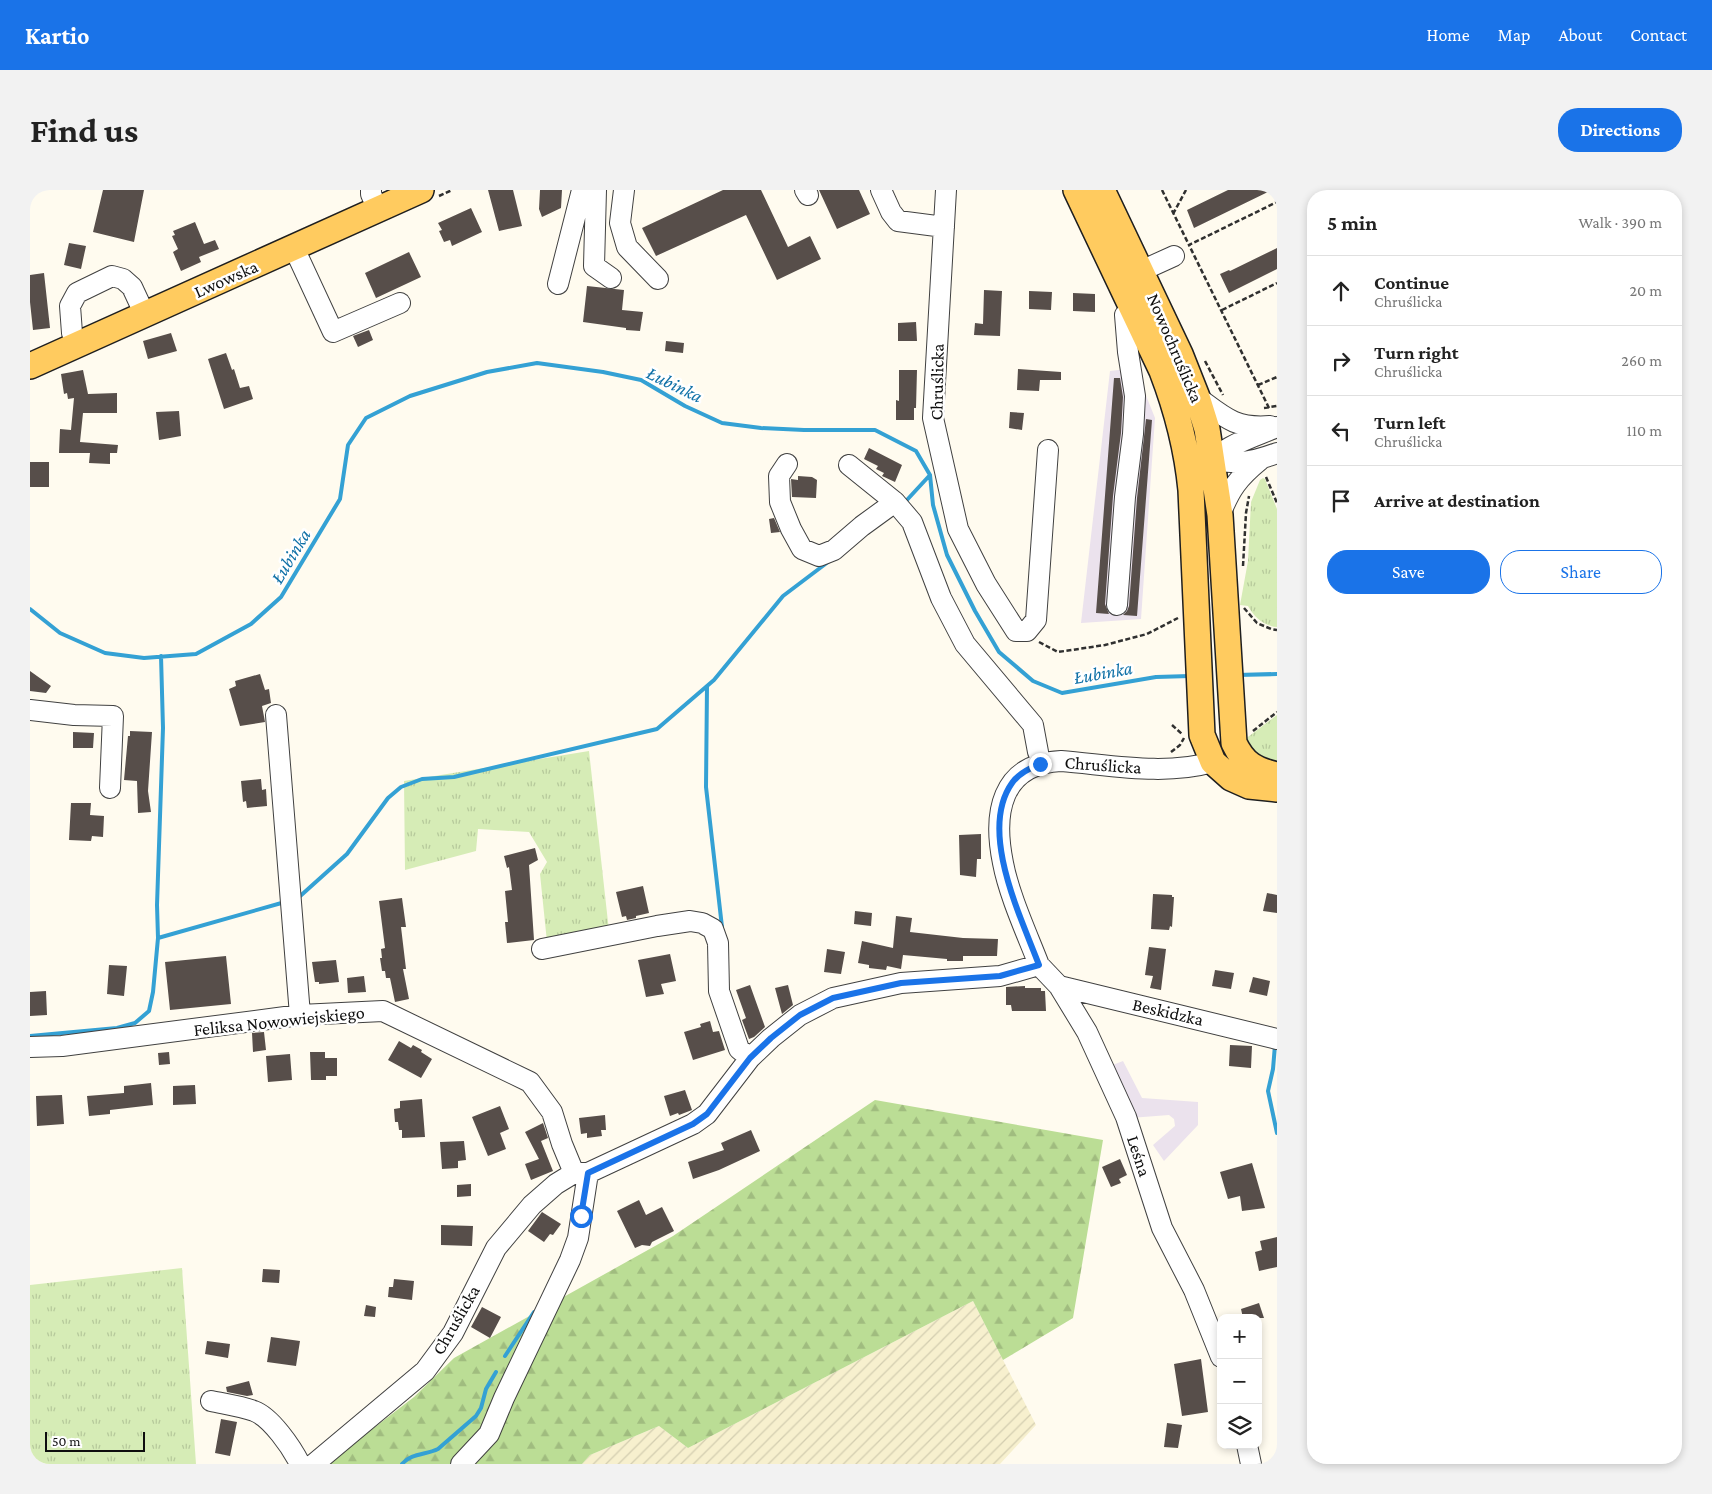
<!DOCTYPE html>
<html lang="en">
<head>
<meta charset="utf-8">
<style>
  body { margin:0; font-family:"Crimson Pro",serif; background:#f2f2f2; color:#222 }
  .controls { position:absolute; right:15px; bottom:15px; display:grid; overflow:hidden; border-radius:10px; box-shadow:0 2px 8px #0003 }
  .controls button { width:45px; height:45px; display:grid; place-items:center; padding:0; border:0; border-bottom:1px solid #e0e0e0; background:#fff; color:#222; font:25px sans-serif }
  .scale { position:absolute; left:15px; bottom:12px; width:100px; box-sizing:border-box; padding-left:5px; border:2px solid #0e0e0e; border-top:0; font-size:14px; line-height:18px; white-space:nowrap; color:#0e0e0e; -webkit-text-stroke:4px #fff; paint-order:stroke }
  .stop { position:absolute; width:15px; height:15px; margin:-11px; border:4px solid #1a73e8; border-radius:50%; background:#fff }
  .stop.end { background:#1a73e8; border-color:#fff; box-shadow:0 1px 5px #0008 }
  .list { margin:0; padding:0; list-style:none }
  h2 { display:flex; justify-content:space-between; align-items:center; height:65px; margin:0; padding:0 20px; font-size:21px }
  h2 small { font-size:16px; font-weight:400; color:#767676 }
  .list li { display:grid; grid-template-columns:32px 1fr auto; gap:15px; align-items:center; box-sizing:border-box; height:70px; padding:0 20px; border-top:1px solid #e0e0e0 }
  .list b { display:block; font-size:19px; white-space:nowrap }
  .list p { margin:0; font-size:16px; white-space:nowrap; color:#767676 }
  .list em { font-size:16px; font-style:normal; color:#767676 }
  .actions { display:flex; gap:10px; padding:15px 20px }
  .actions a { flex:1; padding:11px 0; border:1px solid #1a73e8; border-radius:20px; text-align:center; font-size:18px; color:#1a73e8 }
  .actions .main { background:#1a73e8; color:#fff }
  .icon { flex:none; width:28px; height:28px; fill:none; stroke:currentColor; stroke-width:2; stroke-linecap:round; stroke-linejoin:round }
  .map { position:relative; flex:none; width:1247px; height:1274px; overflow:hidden; border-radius:20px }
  header { display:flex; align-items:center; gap:30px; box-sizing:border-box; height:70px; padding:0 25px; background:#1a73e8; color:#fff }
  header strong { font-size:24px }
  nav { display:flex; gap:28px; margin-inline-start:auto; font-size:18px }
  .intro { display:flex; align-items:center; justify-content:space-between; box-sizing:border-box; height:120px; padding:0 30px }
  h1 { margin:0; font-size:35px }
  .button { padding:12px 22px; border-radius:20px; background:#1a73e8; color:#fff; font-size:18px; font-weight:700 }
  main { display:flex; gap:30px; padding:0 30px }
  aside { flex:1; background:#fff; border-radius:20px; box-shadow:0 2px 8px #0003 }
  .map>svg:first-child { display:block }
  .industrial { fill:#ebe2ed }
  .farmland { fill:url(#farmland-furrows) }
  .grass { fill:url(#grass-tufts) }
  .forest { fill:url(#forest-firs) }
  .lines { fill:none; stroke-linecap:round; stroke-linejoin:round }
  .stream { stroke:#34a1d4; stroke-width:4 }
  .building { fill:#574e4a }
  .minor-casing { stroke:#414141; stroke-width:22 }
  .major-casing { stroke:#1f1f1f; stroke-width:28 }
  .path { stroke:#303030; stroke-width:2.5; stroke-dasharray:5 2.5; stroke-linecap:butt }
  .minor { stroke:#fff; stroke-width:20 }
  .major { stroke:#ffcb5f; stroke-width:25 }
  .route { stroke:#1a73e8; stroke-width:6 }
  .labels { text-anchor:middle; stroke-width:5; stroke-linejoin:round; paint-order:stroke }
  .street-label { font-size:18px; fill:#0e0e0e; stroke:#fff }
  .water-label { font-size:19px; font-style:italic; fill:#1071a7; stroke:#fff }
</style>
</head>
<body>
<header>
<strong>Kartio</strong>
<nav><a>Home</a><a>Map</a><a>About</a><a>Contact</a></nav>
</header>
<div class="intro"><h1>Find us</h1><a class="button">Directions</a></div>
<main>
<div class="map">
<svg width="1247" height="1274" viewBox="0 0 1247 1274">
  <defs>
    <pattern id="farmland-furrows" width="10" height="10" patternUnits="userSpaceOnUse" patternTransform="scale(1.25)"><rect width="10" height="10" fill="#f7f0ce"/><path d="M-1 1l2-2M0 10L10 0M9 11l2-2" fill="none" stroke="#d3cdb0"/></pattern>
    <pattern id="grass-tufts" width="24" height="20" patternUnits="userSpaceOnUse" patternTransform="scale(1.25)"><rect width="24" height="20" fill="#d6ecb6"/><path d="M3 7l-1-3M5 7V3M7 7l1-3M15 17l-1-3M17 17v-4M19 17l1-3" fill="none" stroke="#b6c99b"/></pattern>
    <pattern id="forest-firs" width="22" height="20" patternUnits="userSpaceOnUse" patternTransform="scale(1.25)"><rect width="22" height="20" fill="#bbdd95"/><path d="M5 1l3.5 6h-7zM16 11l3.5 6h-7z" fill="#a0bc7f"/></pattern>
  </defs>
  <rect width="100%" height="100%" fill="#fffbef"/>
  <path class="industrial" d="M1105,178L1125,228L1111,429L1051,433L1080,181Z
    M1093,871L1112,908L1168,912V935L1134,971L1123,955L1145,936L1144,929L1139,925L1100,928L1080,876Z"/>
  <path class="farmland" d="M943,1111L1006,1235L970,1274H552L560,1265L629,1236L658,1258Z"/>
  <path class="grass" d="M1233,288L1235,289L1247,319V437C1234,436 1224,427 1218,416L1210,415L1218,371L1221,312L1230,290Z
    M1247,525V577L1229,567L1214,550Z
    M559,561L579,741L517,752L510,684L517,672L499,642L448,639L446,661L375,680L374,591Z
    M152,1078L166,1274H0V1095Z"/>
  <path class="forest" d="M845,910L1073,950L1043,1128L973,1170L943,1111L658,1258L629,1236L560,1265L552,1274H300L306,1267L384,1207L424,1168L643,1046Z"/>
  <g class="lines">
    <path class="stream" d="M876,311L900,285
      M0,419L30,443L75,463L114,468L166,464L221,434L251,407L310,309L318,255L336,228L380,206L457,182L507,173L573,182L611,190L655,216L692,233L731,238L774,240H845L886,261L900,285L903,315L917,365L945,421L969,462L1003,491L1032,503L1126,487L1160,486
      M1207,485L1247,484
      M677,496L676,597L692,737
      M268,708L317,664L358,608L371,597L392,589L424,587L627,539L684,490L753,406L798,372
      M128,748L255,712
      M0,846L87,838L105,833L119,821L123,802L128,748L127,715L133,538L131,466
      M1245,855L1243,879L1238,901L1247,943
      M475,1166L504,1122
      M372,1274C381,1263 396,1265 408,1259L446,1226L451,1218L456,1199L466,1182"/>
  </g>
  <path class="building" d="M73,0H114L104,52L63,42Z
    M458,0H483L492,36L469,41Z
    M510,0H532L531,18L512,27L509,19Z
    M693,0H731L758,57L780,46L791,69L747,90L716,25L626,66L612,38Z
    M789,0H829L840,24L807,39Z
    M1198,0H1242L1164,38L1157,20Z
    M441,18L452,42L422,56L420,50L414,52L409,41L412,40L408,33Z
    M165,32L174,54L185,50L189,59L169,67L171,72L151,81L143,62L148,59L142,46L145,45L143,41Z
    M39,53L56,56L51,79L34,75Z
    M1247,58V79L1199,103L1190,84L1199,80L1200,81Z
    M379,62L391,87L346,108L335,83Z
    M14,83L20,138L3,140L0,112V85Z
    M557,96L594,100L592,120L613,122L610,141L596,140V138L553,132Z
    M954,100L972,101L970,146L944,145L945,133L953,134Z
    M999,101L1022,102L1021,120L999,119Z
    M1043,103L1065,104V122L1043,121Z
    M886,132L887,151H868V133Z
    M339,140L343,150L328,157L323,146Z
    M141,143L147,161L118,169L113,151Z
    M636,151L654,153L653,163L635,161Z
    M196,163L202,180L204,179L210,198L219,196L223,209L194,219L178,169Z
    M988,179L1031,182V190H1010L1009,201L987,200Z
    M53,180L58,204L87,203V223H53L50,252L88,255L87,263H80V274L59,273L60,263H29L30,239L41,240L44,208L38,209L37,203L34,204L31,184Z
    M869,180H887L886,218H884V230H866V210L869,211Z
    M1084,188H1090L1093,207L1091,243L1083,306L1075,414L1079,424L1066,423Z
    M149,221L151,246L129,250L126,222Z
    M980,222L994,223L992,240L979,238Z
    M1116,229L1122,230L1107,426L1093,425L1097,421L1099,416L1107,308Z
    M839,258L872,275L865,292L852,286L854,283L846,279L848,276L834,269Z
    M0,272H19V297H0Z
    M768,286L782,287L787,290L786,308L762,307L761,289L768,290Z
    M744,328L750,342L741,343L739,329Z
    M0,481L21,496L16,503L0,501Z
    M230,484L235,500L239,499L241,513L232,516L235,532L210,536L199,499L206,496L205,491Z
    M100,541L122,542L118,601L121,622L108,623L107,591L94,590L98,546H100Z
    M43,542L64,543L63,558H43Z
    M231,589L232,600L236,599L237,616L217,618L216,611L213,612L211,591Z
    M41,613H61L60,625L74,626L73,647L62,646L61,651L39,650Z
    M951,644V669H947L946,687L930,685L929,645Z
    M505,658L508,670L499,675L504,750L477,753L475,732H478L475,701L482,700L479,677L477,678L474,666Z
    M613,696L619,723L606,726V728L597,730L596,726L592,727L586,702Z
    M1237,703L1247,705V723L1233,721Z
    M1123,704L1142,705V707H1144L1142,737L1140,736L1139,740L1121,739Z
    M372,708L376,737H371L376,779H373L379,809L365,812L360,788H356L355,781H352L350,768H352L351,759L355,758L349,711Z
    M825,721L842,723L841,736L824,734Z
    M866,726L882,728L880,742L933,748L968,749L967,766H933V771H917V769L873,765L871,779L857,776L856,780L839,778V775L828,773L832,751L863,758Z
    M1119,757L1136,759L1131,800L1120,798L1123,786L1115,785Z
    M797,759L815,762L811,784L794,782Z
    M640,764L646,791L631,794L634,804L616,807L608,770Z
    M196,766L201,814L140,820L135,772Z
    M306,770L309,792L289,794V792H285L282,772Z
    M79,775L97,776L94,806L77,804Z
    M1185,780L1204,783L1201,799L1182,796Z
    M334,786L336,802L318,803L317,788Z
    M1223,787L1240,791L1237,806L1219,802Z
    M720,795L735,837L724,847L719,849L712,830L716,828L706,800Z
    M758,795L763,815L752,824L745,798Z
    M995,796V798H1011V801H1015L1016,821H982L981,815H976V797Z
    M16,801L17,825L0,826V802Z
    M680,831L683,842L689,841L695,860L663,870L654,842L671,837L670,834Z
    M234,842L236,860L223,862L222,843Z
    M369,851L381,858L383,855L392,860L391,862L402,869L391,888L358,870Z
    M1200,855L1222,856L1221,878L1199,876Z
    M139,862L140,874L129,875L128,863Z
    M280,862H295V868H307V886H296V890H281Z
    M260,864L262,890L238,892L236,866Z
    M121,893L123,915L80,920V924L59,926L57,906L94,903V896Z
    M165,895L166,914L143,915V896Z
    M655,900L662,920L649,925L648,923L640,926L634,906Z
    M32,905L34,934L7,936L6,906Z
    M392,909L395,947L372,948V940H369L368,932H365L364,919L370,918V911Z
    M470,916L479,939L470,943L476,959L458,966L442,927Z
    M575,925L576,940H571L572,946L557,948V943L551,944L549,928Z
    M513,933L518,948L511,951L523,981L501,990L495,974L509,969L495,942Z
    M721,940L730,961L689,980L663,989L658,972L694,960L691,953Z
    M434,951L436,970L428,971V978L412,979L410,952Z
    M1090,969L1097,985L1089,989L1091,993L1081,997L1072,977Z
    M1222,973L1235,1018L1212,1021L1210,1006L1198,1009L1190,982Z
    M441,994V1006L427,1007V995Z
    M609,1010L616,1025L632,1017L644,1041L622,1052L620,1056L612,1055L605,1058L587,1021Z
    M512,1022L531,1034L523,1045L520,1044L514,1052L498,1041Z
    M411,1035L443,1036L442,1056L411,1055Z
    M1247,1047V1077L1229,1081L1225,1062L1232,1060L1230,1051Z
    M233,1079L250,1080L249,1093L232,1092Z
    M364,1089L384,1091L382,1110L358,1107L359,1097H363Z
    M1229,1113L1234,1128H1213L1211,1119Z
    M336,1115L346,1117L345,1127L334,1126Z
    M452,1117L471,1127L460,1148L441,1137Z
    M241,1147L270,1151L266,1176L237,1172Z
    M177,1151L200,1154L198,1168L175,1164Z
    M1171,1169L1178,1222L1152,1226L1144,1174Z
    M219,1191L223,1205L217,1206L197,1202L196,1197Z
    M191,1229L207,1232L200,1266L185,1263Z
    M1137,1233L1152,1235L1148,1258L1134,1257Z"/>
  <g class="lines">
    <defs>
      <path id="minor" d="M341,0V4L348,20
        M566,0L564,76L581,88
        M594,0L590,33L597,57L628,89
        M775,0L778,5
        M851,0L861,22L868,31L914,37
        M916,0L903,228L928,339L956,394L986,441H997L1006,430L1018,260
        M264,58L303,142L370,113
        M1111,81L1144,66
        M528,94L552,0
        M47,155L42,143L40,116L47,103L82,86L93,89L102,97L115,125
        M1167,207C1194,227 1205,239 1240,236
        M1175,264C1199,278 1223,272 1247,263
        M757,274L749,286L750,312L761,339L772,359L789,366L804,360L832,336L865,312
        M819,275L865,312L882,332L911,408L935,454L1003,535L1008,562
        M1174,278C1192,256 1221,248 1247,237
        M1190,325C1200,299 1208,288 1230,270
        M1087,415L1095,307L1103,244L1105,206L1098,162L1095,125L1103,118
        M0,520L44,525L83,526L80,598
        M246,525L270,825
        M512,759L627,736L660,731L672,733L683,739L688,753L689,801L709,859L720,868
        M1009,775L1029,796L1057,842L1096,927L1132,1038L1164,1100L1191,1167
        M1029,796L1247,849
        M0,857L32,856L270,825L353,821L500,892L522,922L532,954L544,983
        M181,1211C195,1214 211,1216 224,1221C241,1227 262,1258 270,1274
        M1217,1255L1221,1274
        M284,1274L395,1181L423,1143L466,1058L502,1015L526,994L544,983H558L663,934L677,924L720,868L741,848L770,825L803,808L871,793L970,786L1009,775C997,744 979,705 973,673C963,624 970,574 1031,571C1081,575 1134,586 1183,572
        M431,1274L459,1244L474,1208L540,1070L548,1048L558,983"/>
      <path id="major" d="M1046,0L1132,181C1147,220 1157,259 1161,300L1172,545L1183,572L1201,588L1219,596L1247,599
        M1072,0L1150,164L1167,207L1177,239L1190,325L1204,553C1214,574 1225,580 1247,585
        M0,176L391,0"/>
    </defs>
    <use href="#minor" class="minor-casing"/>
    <use href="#major" class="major-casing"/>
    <path class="path" d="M1132,0L1159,55
      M409,6L422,0
      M1143,24L1156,0
      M1192,120L1247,93
      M1175,171L1193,205
      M1228,195L1247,187
      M1234,218L1247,216
      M1239,218L1159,55L1247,12
      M1236,287L1247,313
      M1213,376L1216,323L1219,306
      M1214,418L1227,433L1241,439L1247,440
      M1009,452L1028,462L1075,455L1117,444L1148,428
      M1142,535L1152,544
      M1223,541L1247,522
      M1141,562L1150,555L1154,548"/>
    <use href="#minor" class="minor"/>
    <use href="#major" class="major"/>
  </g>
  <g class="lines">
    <path class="route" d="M551,1026L558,983L663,934L677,924L720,868L741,848L770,825L803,808L871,793L970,786L1009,775C991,727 948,641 982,593C988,584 1000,578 1010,574"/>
  </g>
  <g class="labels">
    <g class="street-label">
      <text transform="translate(196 89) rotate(-24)" y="6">Lwowska</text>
      <text transform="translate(1145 158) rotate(67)" y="6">Nowochruślicka</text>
      <text transform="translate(907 192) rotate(-89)" y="6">Chruślicka</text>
      <text transform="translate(1073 575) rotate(4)" y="6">Chruślicka</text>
      <text transform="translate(1138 822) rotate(13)" y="6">Beskidzka</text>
      <text transform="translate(249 831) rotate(-6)" y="6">Feliksa Nowowiejskiego</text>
      <text transform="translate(1109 966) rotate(72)" y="6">Leśna</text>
      <text transform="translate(426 1130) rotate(-60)" y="6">Chruślicka</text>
    </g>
    <g class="water-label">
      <text transform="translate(645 194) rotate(26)" y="7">Łubinka</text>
      <text transform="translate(260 366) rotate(-59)" y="7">Łubinka</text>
      <text transform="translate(1073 482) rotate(-10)" y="7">Łubinka</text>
    </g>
  </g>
</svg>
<div class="controls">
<button>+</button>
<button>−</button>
<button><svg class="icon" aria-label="layers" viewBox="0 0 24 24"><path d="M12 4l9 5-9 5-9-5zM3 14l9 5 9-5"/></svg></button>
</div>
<div class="scale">50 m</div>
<div class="stop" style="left:551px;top:1026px"></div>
<div class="stop end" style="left:1010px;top:574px"></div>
</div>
<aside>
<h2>5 min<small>Walk · 390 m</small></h2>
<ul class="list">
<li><svg class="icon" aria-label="ahead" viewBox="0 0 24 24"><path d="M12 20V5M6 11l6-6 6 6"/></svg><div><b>Continue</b><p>Chruślicka</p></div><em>20 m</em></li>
<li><svg class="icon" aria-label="right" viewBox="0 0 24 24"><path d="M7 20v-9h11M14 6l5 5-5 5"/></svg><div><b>Turn right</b><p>Chruślicka</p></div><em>260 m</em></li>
<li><svg class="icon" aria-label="left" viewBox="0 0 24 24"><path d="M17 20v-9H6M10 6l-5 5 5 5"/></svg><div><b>Turn left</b><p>Chruślicka</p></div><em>110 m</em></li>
<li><svg class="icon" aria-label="arrive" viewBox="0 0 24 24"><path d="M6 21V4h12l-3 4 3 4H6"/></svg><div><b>Arrive at destination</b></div></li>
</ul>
<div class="actions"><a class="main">Save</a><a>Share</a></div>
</aside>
</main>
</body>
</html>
